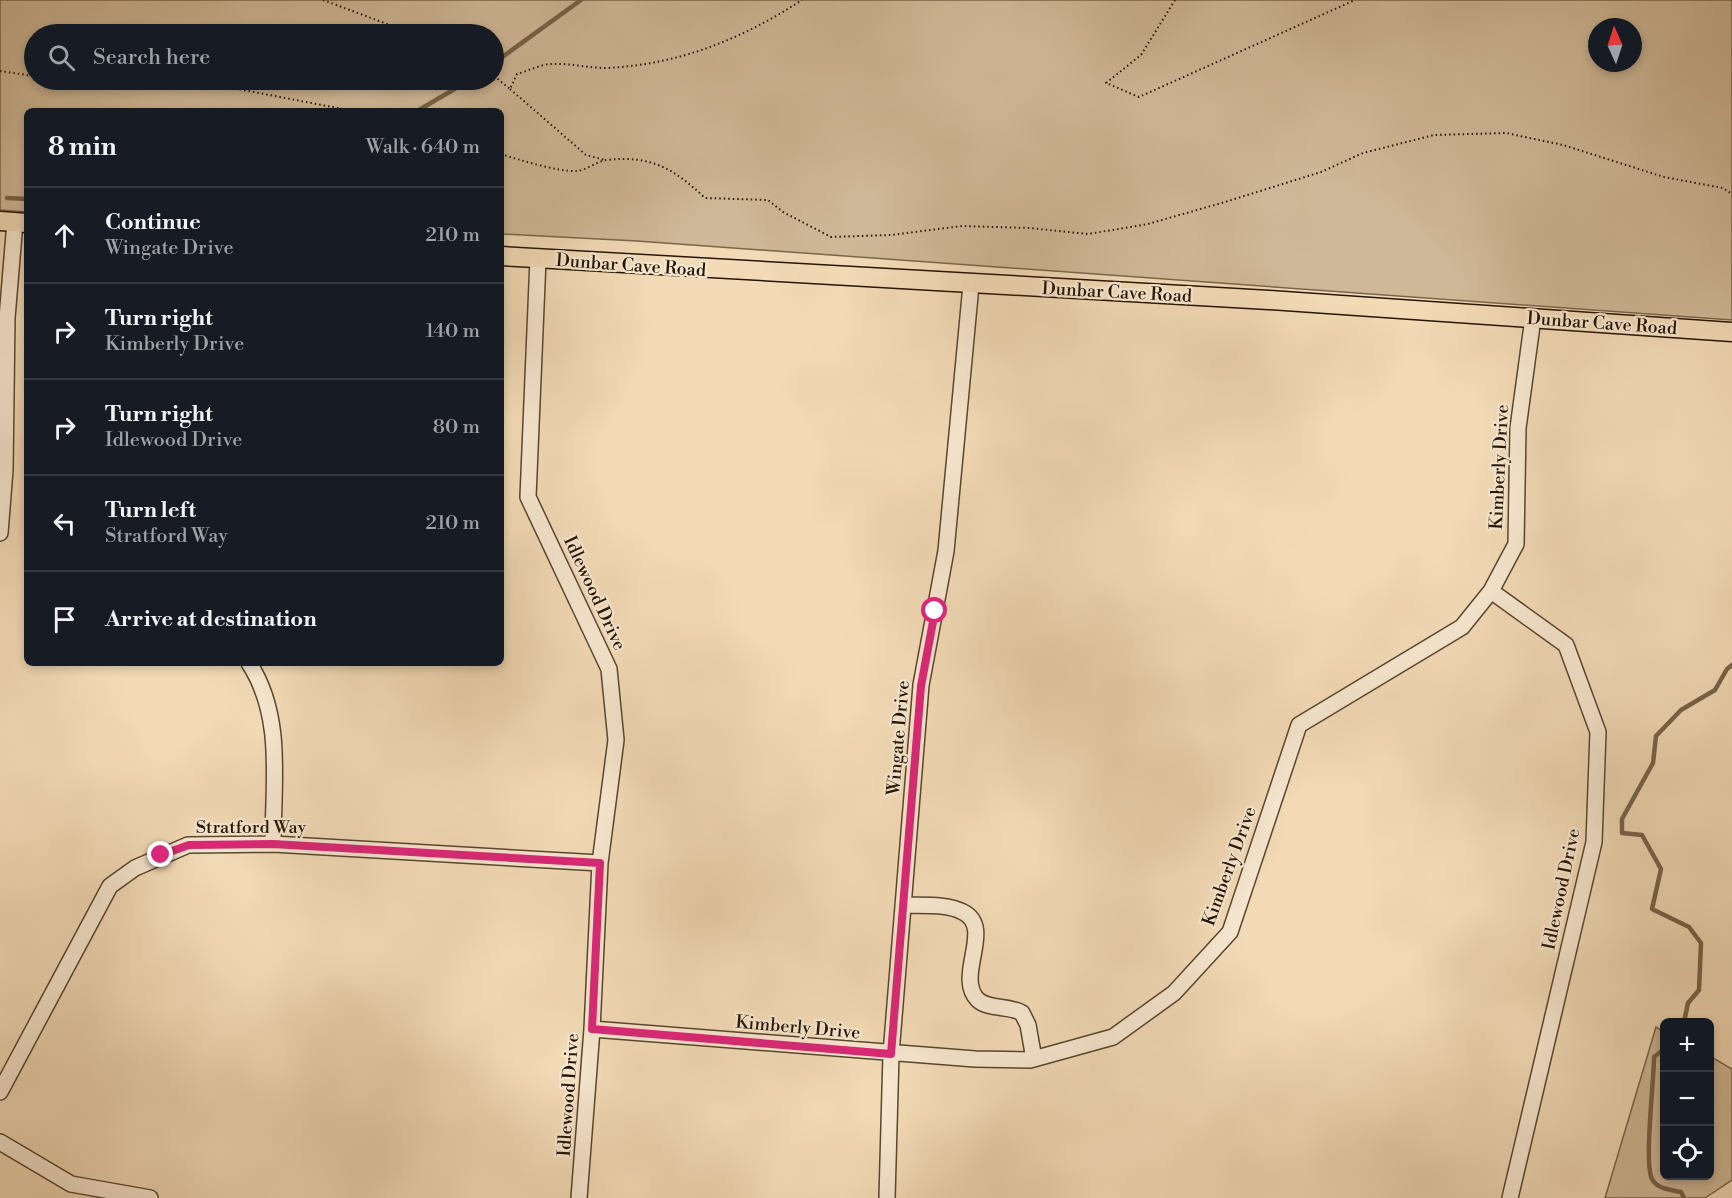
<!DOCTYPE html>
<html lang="en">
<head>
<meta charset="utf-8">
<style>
  body { margin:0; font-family:"Libre Bodoni",serif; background:#20242c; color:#f1f3f6 }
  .controls { position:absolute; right:18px; bottom:18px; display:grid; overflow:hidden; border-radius:9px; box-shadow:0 3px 9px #0003 }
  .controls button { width:54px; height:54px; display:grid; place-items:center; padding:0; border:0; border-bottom:2px solid #363941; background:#171b24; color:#f1f3f6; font:30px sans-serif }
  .compass { position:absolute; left:1588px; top:18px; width:54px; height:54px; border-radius:50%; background:#171b24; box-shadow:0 3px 9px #0003; rotate:357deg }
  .stop { position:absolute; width:18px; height:18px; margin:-14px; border:4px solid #db2777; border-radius:50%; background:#fff }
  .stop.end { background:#db2777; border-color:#fff; box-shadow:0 2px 6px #0008 }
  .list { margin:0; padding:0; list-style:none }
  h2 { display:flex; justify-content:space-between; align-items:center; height:78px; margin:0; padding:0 24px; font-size:26px }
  h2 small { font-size:20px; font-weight:400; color:#9ea1a6 }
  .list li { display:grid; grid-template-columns:39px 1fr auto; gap:18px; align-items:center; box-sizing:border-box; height:96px; padding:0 24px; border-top:2px solid #363941 }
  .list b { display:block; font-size:22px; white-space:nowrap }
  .list p { margin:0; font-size:20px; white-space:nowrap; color:#9ea1a6 }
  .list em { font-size:20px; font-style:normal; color:#9ea1a6 }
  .icon { flex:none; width:33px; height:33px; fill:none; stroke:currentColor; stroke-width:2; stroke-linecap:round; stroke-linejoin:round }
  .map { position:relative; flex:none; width:1732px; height:1198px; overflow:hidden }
  .search { position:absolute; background:#171b24; box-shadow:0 3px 9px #0003; left:24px; top:24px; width:480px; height:66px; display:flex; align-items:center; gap:15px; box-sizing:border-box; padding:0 21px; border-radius:33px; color:#9ea1a6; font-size:22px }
  .panel { position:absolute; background:#171b24; box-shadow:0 3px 9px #0003; left:24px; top:108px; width:480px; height:558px; border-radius:9px }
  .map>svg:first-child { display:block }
  .green { fill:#cfb897; stroke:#7a664c; stroke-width:1.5; fill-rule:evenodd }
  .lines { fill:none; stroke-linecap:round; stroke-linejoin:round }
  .stream { stroke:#776348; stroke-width:4.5 }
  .minor-casing { stroke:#59462e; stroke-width:18 }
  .major-casing { stroke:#261401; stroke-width:21 }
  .path { stroke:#261401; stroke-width:2; stroke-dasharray:1.5 3; stroke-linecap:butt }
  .minor { stroke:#f7e7d0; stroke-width:15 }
  .major { stroke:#f2dab6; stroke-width:18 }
  .route { stroke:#db2777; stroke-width:8 }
  .labels { text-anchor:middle; stroke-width:4.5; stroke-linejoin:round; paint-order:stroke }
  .street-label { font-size:18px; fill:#261401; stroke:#f7e7d0 }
</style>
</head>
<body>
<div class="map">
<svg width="1732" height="1198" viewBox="0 0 1732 1198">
  <rect width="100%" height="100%" fill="#f2dab6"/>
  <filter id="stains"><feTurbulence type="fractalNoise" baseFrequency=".00333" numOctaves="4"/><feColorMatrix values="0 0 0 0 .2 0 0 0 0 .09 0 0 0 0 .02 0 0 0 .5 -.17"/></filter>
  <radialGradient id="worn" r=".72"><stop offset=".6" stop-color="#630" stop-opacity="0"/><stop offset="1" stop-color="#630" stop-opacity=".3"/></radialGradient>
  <path class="green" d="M0,0H1732V320L637,241L501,234V111H27V212L0,210ZM1597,27H1633V63H1597ZM34,34H494V80H34Z
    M1656,1027L1664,1032V1176H1710V1056L1732,1069V1180L1705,1198H1605Z"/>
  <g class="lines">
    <path class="stream" d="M494,63L581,0
      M417,111L470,80
      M7,198L27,199
      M1684,1022L1688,1003L1699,990L1701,943L1689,927L1652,909L1661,869L1642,835L1622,833V819L1653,763L1656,736L1681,710L1715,690L1727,669L1732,665
      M1664,1049L1654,1057C1654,1080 1644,1164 1652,1179C1657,1189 1671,1190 1681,1192L1684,1198"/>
    <defs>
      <path id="minor" d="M538,259L528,497L609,669L616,740L600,863L592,1029L579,1198
        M0,533L5,470L7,318L15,222
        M1491,591L1566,645L1598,732L1594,842L1510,1198
        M249,663C284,717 273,782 273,844
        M903,905C921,906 946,903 963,912C995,928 954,977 978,1000C989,1010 1009,1005 1022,1013L1028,1025L1034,1059
        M592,1029L975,1059L1030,1060L1113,1037L1174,993L1230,932L1299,725L1462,627L1491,591L1516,544L1518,428L1533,318
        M0,1092L110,886L135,868L188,845L273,844L600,863
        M0,1142L71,1184L150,1198
        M887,1198L891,1054L921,685L946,551L971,285"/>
      <path id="major" d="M0,221L27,223
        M501,256L1269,300L1732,332"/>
    </defs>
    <use href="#minor" class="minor-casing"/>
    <use href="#major" class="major-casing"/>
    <path class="path" d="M323,0L414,34
      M1175,0L1141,55L1106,83L1139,97L1355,0
      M0,71L34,76
      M494,76L510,89L517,74C528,71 541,64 552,64C570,63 588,68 606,68C678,65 742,39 802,0
      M191,80L353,111
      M510,89L586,155L605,160
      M501,154C519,160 559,172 577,171C587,170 597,161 607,160C652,155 674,169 705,198L768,200L783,212L831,237L891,235L962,226L1029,228L1088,234L1148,224L1225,202L1321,172L1363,153L1434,135L1506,133L1563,145L1664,177L1723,188L1732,194"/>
    <use href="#minor" class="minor"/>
    <use href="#major" class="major"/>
  </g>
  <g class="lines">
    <path class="route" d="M161,855L189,845L273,844L600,863L592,1029L891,1054L921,686L935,611"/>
  </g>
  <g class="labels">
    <g class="street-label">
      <text transform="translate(631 265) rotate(4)" y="6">Dunbar Cave Road</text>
      <text transform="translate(1117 292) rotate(3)" y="6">Dunbar Cave Road</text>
      <text transform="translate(1602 323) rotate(4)" y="6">Dunbar Cave Road</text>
      <text transform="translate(1499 467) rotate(-87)" y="6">Kimberly Drive</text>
      <text transform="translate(595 593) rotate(65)" y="6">Idlewood Drive</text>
      <text transform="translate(898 738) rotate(-85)" y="6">Wingate Drive</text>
      <text x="251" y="833">Stratford Way</text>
      <text transform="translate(1229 866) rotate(-70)" y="6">Kimberly Drive</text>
      <text transform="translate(1561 889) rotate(-78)" y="6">Idlewood Drive</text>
      <text transform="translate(798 1027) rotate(5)" y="6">Kimberly Drive</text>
      <text transform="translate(568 1095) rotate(-86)" y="6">Idlewood Drive</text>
    </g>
  </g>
  <rect width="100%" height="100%" filter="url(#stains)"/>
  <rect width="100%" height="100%" fill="url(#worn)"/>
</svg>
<div class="controls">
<button>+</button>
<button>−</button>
<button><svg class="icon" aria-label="locate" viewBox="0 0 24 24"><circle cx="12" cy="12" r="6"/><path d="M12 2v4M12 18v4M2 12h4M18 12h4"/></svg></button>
</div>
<svg class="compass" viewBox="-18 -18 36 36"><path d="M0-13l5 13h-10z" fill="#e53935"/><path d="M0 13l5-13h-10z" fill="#9ea1a6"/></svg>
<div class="stop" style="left:935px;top:611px"></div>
<div class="stop end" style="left:161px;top:855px"></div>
<div class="search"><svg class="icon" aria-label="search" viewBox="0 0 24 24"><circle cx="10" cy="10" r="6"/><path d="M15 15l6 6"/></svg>Search here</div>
<section class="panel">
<h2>8 min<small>Walk · 640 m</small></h2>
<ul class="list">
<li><svg class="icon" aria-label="ahead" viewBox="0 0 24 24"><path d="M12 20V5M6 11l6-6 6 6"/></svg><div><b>Continue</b><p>Wingate Drive</p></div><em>210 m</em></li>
<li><svg class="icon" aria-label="right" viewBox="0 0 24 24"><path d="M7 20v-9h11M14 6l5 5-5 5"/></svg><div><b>Turn right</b><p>Kimberly Drive</p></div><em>140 m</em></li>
<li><svg class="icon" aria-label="right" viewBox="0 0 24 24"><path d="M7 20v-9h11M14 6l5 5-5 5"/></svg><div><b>Turn right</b><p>Idlewood Drive</p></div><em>80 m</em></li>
<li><svg class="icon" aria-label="left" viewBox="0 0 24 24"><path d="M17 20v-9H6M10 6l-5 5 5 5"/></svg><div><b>Turn left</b><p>Stratford Way</p></div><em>210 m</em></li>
<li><svg class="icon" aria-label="arrive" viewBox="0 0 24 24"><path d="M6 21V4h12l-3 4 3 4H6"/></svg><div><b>Arrive at destination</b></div></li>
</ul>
</section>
</div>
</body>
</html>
